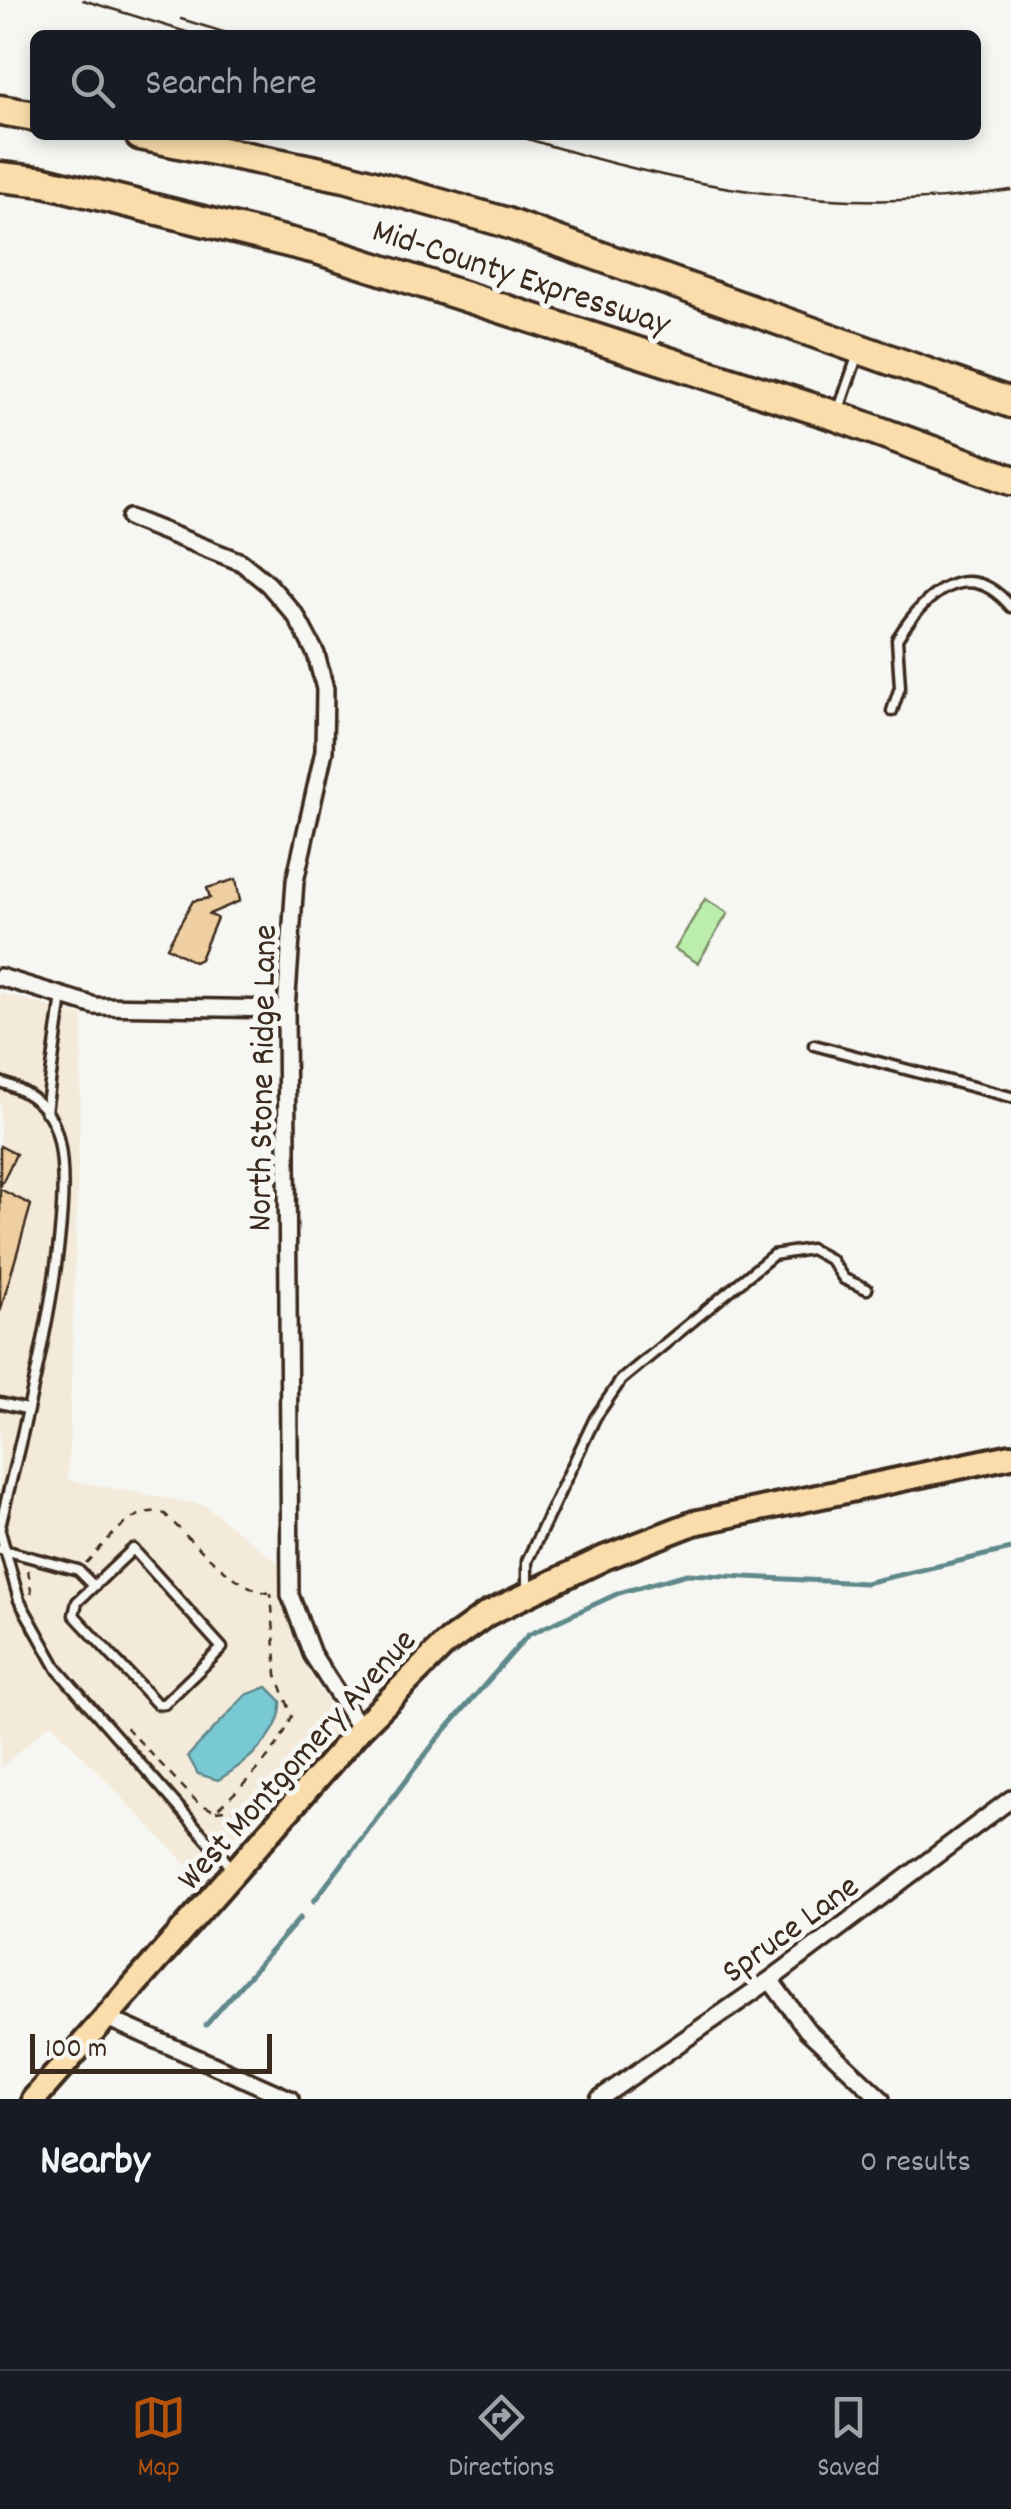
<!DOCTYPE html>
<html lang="en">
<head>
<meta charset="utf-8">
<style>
  body { margin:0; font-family:Dekko,sans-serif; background:#20242c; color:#f1f3f6 }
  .scale { position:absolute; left:30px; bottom:25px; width:242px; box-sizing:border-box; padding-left:10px; border:5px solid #3b2a1e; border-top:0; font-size:28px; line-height:35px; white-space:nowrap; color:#3b2a1e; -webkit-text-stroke:8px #f6f6f2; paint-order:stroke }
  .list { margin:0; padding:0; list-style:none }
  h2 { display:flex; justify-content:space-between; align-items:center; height:130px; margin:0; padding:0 40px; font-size:42px }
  h2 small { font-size:32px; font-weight:400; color:#9ea1a6 }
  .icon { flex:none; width:55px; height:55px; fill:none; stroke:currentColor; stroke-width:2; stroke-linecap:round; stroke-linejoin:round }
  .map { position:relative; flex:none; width:1011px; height:2099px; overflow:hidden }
  .search { position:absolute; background:#171b24; box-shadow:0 5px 15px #0003; left:30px; right:30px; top:30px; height:110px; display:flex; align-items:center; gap:25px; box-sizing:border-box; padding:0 35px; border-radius:15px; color:#9ea1a6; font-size:38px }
  .sheet { height:270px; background:#171b24 }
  nav { display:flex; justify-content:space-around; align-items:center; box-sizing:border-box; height:140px; border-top:2px solid #363941; background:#171b24; font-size:28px; color:#9ea1a6 }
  nav a { display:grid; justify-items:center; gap:5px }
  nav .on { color:#b45309 }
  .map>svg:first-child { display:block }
  .built { fill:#f4eada }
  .green { fill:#bbedad; stroke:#7b8c66; stroke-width:2.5 }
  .water { fill:#79c9d4; stroke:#60898b; stroke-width:2.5 }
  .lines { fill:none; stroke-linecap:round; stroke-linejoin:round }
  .stream { stroke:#60898b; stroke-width:5 }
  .building { fill:#efcfa1; stroke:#3b2a1e; stroke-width:2.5 }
  .service-casing { stroke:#3b2a1e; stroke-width:15 }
  .minor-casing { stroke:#3b2a1e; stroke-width:22 }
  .primary-casing { stroke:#3b2a1e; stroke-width:30 }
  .motorway-casing { stroke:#3b2a1e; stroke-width:35 }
  .path { stroke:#3b2a1e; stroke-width:2.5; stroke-dasharray:8 8; stroke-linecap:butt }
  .service { stroke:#f6f6f2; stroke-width:8 }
  .minor { stroke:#f6f6f2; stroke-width:15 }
  .primary { stroke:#faddab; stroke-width:22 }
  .motorway { stroke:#faddab; stroke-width:28 }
  .tram { stroke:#3b2a1e; stroke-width:2.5 }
  .labels { text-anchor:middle; stroke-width:10; stroke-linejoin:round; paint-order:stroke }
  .street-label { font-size:35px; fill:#3b2a1e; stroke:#f6f6f2 }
</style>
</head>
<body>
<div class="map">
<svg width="1011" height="2099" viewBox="0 0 1011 2099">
  <rect width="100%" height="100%" fill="#f6f6f2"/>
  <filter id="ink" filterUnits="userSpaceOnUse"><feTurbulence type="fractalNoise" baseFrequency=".01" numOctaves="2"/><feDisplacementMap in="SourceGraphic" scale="20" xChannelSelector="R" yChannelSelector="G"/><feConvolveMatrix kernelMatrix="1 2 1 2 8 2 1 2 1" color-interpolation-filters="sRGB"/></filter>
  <g filter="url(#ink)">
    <path class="built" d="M0,993L83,1016L68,1480L204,1505L280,1564V1594L298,1653L343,1728L196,1875L51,1723L0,1768Z"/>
    <path class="green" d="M705,899L728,913L698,963L675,949Z"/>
    <path class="water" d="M267,1687L281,1701C283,1734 245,1764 218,1780L198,1774L188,1756L246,1695Z"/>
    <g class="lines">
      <path class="stream" d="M314,1901L435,1742L528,1635L619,1593L687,1574L865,1583L1011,1549
        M206,2025L300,1918"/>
    </g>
    <path class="building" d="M236,879L240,901L209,914L217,918L200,959L194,962L167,947L193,901L210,898L207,888Z
      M0,1146L16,1154L0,1187Z
      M0,1189L31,1205L0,1312Z"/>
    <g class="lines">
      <defs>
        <path id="service" d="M838,412L858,354
          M892,711L900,687L897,639C925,594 968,555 1011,607
          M814,1045L1011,1097
          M0,1082C19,1088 38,1098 49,1115C93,1183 18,1445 0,1527
          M46,1112L62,996
          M0,1403L26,1409
          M0,1531L19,1600L58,1670L233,1869
          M0,1549L78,1570L94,1586L77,1602L74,1615L157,1704H164L222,1648L133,1549L94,1586
          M527,1589V1561L595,1418L621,1380L773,1255L811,1249L831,1260L844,1279L867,1289"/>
        <path id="minor" d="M130,518L241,562L268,584L296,616L316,654L325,689L324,751L295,881L286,1009L290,1595L312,1654L360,1729
          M0,977L95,1006L286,1009
          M770,1980L807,2030L881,2099
          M109,2019L290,2099
          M599,2099L770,1980L1011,1799"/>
        <path id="primary" d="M34,2099L360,1729L444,1645L487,1614L604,1558L694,1523L1011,1456"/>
        <path id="motorway" d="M0,110L35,116
          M140,135L345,177L501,221L1011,403
          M0,177L45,182L320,250L837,416L1011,480"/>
      </defs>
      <use href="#service" class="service-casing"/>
      <use href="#minor" class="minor-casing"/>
      <use href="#primary" class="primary-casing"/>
      <use href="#motorway" class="motorway-casing"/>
      <path class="path" d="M86,1563C106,1543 134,1502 165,1514C188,1538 237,1590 269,1593
        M28,1570L32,1597
        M126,1727L198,1803L215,1811C246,1783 276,1756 292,1716L277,1675L271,1593
        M216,1811L233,1809L241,1817"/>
      <use href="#service" class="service"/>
      <use href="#minor" class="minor"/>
      <use href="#primary" class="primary"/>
      <use href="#motorway" class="motorway"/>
      <path class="tram" d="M83,0L196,35
        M181,19L233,35
        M515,135C679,187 839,218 1011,190"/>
    </g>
  </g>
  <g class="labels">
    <g class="street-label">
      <text transform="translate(522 275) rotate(18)" y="12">Mid-County Expressway</text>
      <text transform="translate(260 1078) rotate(-89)" y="12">North Stone Ridge Lane</text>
      <text transform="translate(295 1758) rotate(-48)" y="12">West Montgomery Avenue</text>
      <text transform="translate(789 1927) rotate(-36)" y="12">Spruce Lane</text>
    </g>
  </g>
</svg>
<div class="scale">100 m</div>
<div class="search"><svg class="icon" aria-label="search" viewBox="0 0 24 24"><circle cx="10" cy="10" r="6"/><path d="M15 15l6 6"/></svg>Search here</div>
</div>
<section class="sheet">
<h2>Nearby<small>0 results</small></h2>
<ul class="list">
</ul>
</section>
<nav>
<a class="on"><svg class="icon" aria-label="map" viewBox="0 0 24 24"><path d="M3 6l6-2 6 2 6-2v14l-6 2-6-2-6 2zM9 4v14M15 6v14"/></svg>Map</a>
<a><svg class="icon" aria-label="directions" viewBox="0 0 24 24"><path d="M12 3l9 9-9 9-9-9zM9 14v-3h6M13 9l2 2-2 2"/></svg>Directions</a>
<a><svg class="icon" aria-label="saved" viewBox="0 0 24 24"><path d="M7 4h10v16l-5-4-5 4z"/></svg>Saved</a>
</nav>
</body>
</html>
